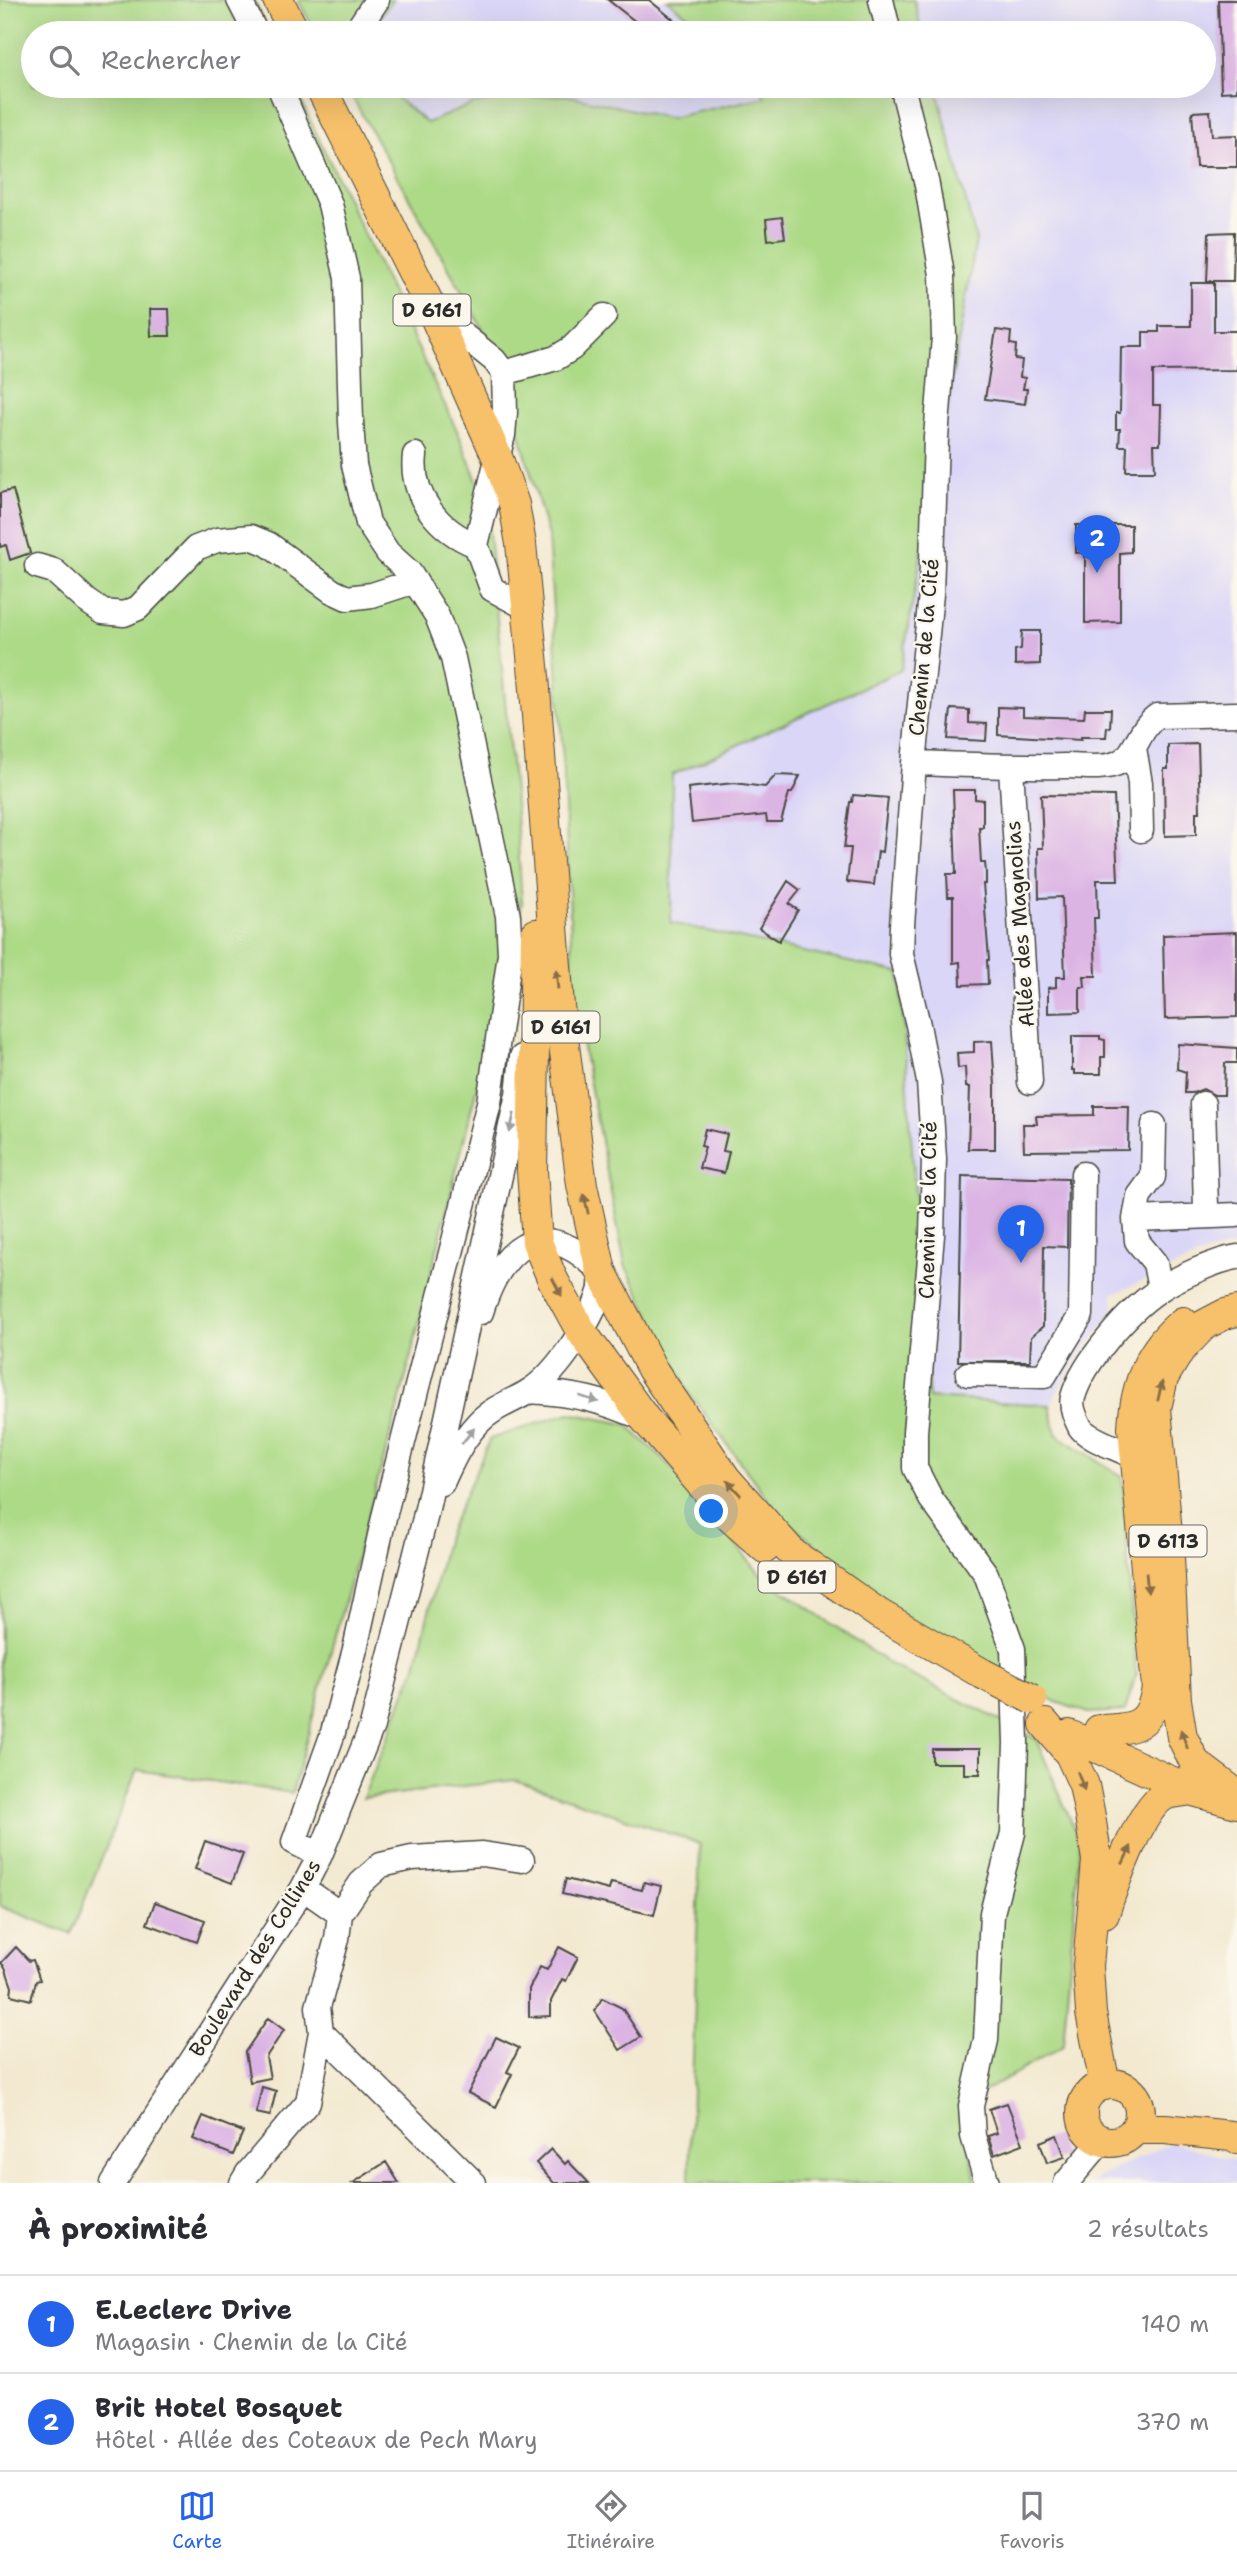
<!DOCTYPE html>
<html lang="fr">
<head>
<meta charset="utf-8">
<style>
  body { margin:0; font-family:"Shantell Sans",sans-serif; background:#f7f7f7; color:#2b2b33 }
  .you { position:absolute; left:712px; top:1512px; width:24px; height:24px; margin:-18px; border:5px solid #fff; border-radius:50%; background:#1a73e8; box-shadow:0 0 0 10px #1a73e833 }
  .badge { display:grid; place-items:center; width:46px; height:46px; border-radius:50%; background:#2563eb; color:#fff; font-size:23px; font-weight:700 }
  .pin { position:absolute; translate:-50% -58px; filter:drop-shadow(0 2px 4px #0008) }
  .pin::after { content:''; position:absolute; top:37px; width:24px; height:21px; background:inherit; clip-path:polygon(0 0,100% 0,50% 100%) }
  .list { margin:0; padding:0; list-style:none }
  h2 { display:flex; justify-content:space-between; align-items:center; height:91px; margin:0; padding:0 28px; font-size:30px }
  h2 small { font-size:23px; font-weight:400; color:#7c7c81 }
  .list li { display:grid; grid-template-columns:46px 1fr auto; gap:21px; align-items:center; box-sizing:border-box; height:98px; padding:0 28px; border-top:2px solid #e1e1e2 }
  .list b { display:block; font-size:26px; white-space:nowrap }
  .list p { margin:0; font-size:23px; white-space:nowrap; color:#7c7c81 }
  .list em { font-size:23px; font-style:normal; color:#7c7c81 }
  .icon { flex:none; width:38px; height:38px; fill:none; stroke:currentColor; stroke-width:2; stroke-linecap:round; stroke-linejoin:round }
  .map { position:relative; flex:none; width:1237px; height:2183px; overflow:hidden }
  .search { position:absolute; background:#fff; box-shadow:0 7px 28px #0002; left:21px; right:21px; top:21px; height:77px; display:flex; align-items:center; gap:18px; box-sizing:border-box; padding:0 24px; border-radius:38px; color:#7c7c81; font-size:26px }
  .sheet { height:287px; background:#fff }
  nav { display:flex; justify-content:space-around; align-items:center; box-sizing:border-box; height:98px; border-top:2px solid #e1e1e2; background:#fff; font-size:19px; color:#7c7c81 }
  nav a { display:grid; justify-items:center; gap:4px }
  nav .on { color:#2563eb }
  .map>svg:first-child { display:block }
  .built { fill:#dad6f7 }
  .green { fill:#adda87; stroke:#6c8259; stroke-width:2 }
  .building { fill:#dbb4e4 }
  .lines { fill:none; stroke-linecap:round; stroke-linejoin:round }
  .minor-casing { stroke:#494844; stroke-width:27 }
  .major-casing { stroke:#494844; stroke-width:32 }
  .minor { stroke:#fff; stroke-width:24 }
  .major { stroke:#f7c06b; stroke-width:30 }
  .major-bridge-casing { stroke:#494844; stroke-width:32; stroke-linecap:butt }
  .major-bridge { stroke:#f7c06b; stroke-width:30 }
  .oneway { fill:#876e48 }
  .oneway2 { fill:#a0a0a0 }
  .labels { text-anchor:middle; stroke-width:5; stroke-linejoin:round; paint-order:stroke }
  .shield { fill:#fbf7ec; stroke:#696865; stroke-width:2 }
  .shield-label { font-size:19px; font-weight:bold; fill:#2b2b2b }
  .street-label { font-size:21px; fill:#2b2b2b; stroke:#fbf7ec }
</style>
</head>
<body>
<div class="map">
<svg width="1237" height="2183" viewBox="0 0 1237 2183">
  <rect width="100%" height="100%" fill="#fbf7ec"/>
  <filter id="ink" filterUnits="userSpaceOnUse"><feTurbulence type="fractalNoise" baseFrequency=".0143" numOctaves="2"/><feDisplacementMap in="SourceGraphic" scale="14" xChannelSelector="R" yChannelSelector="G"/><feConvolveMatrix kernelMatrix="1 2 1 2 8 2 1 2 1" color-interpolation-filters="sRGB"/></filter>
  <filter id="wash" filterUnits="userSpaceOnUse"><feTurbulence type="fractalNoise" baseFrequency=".00686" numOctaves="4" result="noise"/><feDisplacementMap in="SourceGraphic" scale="28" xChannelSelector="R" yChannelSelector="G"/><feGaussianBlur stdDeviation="1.57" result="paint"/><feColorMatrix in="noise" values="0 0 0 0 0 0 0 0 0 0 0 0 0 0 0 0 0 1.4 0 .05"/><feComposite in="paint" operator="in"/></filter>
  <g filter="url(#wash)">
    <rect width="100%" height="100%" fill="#f3e9d0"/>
    <path class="built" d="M393,0H667L711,33H368Z
      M914,0H1237V1248L1230,1247L1206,1253L1113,1294L1114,1309L1060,1386L1050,1405L929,1398L671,923V775L901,670L976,240L936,86H1204V33H922Z
      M382,86H758L766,97L669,118L567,95L473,104L427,123Z
      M1172,2142L1237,2161V2183H1091L1101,2176Z"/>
    <path class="green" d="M0,0H254L269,33H33V86H294L459,435L486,504L516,814L522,903L401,1396L292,1793L137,1770L71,1934L0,1906Z
      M298,0H393L368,33H316Z
      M667,0H914L922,33H711Z
      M346,86H382L427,123L473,104L515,98L566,95L669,118L765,97L758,86H936L976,240L901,670L672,775L671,923L900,973L929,1398L1050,1405L1056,1434L1122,1476L1136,1675L1125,1711L1088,1713L1056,1702L907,1618L780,1516L690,1394L625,1265L574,1002L562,742L548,536L499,358Z
      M569,1413L626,1424L672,1468L760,1574L891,1665L1036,1739L1080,1842L1063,2046L962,2104L976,2183H689L700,1844L515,1780L363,1798L416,1666L447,1536L490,1439Z"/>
    <g id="blocks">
      <path class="building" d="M608,0H649L690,33H650Z
        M1218,0H1237V91L1221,92Z
        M1210,111L1212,136L1237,135V167H1196L1192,112Z
        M782,217L785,238L768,240L766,219Z
        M1234,232L1233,281H1207L1209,233Z
        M1191,283H1214V331H1237V370L1153,371V405H1161L1160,444H1154L1155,471H1126L1127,446H1119L1120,429H1116V413H1120L1121,347H1143V332H1159V326H1191Z
        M150,309H169L170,336H151Z
        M996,330L1011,332L1010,344L1016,345L1015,359L1022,360L1020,377L1025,378L1023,389H1027L1025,404L985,399Z
        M13,490L30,553L10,560L6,545L0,547V493Z
        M1076,525H1131V552L1120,553V622L1085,623V552L1076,553Z
        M1022,631H1040V664L1015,665V650L1021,649Z
        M998,707L1023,708V716L1084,718L1085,709H1111L1110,728L1107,727L1106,737H1081V740L998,735Z
        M951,709L969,710V723L987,724L986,741L948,739Z
        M1198,744L1200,812H1196V835L1165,836L1164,769H1168V745Z
        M776,775L800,776L792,793H789L781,822H767L766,815L692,823L688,788L734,783L765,787Z
        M953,790H975V799L983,800V827H979L981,863H985L986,873V884H983L989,960H987L988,984L961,985L960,962L953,963V897H948L947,874H956Z
        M853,795L888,798L882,852L878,851L874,885L847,882L851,848H844L850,802H852Z
        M1041,795L1114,796L1118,880H1097L1098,918H1094L1096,976H1084L1085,987H1080V1012L1048,1013V988L1056,987V977H1065L1062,897L1039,898L1038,848H1043Z
        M788,881L800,890L789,904L798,910L779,941L759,928Z
        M1237,932V1017L1165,1019L1163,935Z
        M1072,1036H1100V1039L1105,1040V1057H1101V1074H1074V1070H1072Z
        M992,1041L995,1086V1149H968L970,1087H966L965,1067L958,1068L957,1053L974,1052V1042Z
        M1178,1044L1237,1048V1063H1225L1224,1095H1214L1203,1089L1193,1093H1185L1186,1072L1177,1069Z
        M1094,1106H1129L1128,1150L1024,1151L1023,1124H1037L1036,1116L1094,1115Z
        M705,1129L727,1134L723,1151L729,1152L724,1173L699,1168L705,1147L701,1146Z
        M962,1176L1068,1179L1067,1247L1044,1246L1043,1326L1031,1337L1030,1361H958Z
        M932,1749H980V1774H964V1763H932Z
        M205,1841L243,1854L232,1883L195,1869Z
        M566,1879L609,1890L611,1883L642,1890L644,1882L661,1886L654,1915L562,1894Z
        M155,1902L205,1920L197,1942L147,1924Z
        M16,1947L29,1961L33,1960L40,1980L36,1981L31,2000L11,1995L12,1987L5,1967L1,1963Z
        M559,1947L578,1957L566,1981L562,1979L551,2001V2016L529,2017V1989L540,1967L547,1970Z
        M602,1998L622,2008L641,2037L620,2050L595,2011Z
        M268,2018L284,2030L266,2057L270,2078L250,2082L245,2052Z
        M496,2037L519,2048L507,2072L512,2074L496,2107L468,2093Z
        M262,2087L276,2091L270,2116L256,2113Z
        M1007,2103L1023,2144L994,2155L988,2136L997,2133L989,2109Z
        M203,2116L243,2132L233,2155L193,2139Z
        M1057,2135L1065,2157L1047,2163L1040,2142Z
        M551,2149L565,2164L568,2161L589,2183H554L536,2163Z
        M386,2162L399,2183H353Z"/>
    </g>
  </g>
  <g filter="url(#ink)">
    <use href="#blocks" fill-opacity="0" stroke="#494844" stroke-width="2"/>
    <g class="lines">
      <defs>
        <path id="minor" d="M239,0L256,33
          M881,0L889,33
          M355,33L377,0
          M279,86L330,204L347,278L351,422L354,465L368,523L388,553L409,572L437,616L453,658L508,916L510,954L489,1103L385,1513L355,1649L332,1736L294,1842L320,1855
          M902,86L927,185L942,275L944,337L936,438L931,594L914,763L902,925L901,954L918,1025L929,1082L934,1159L932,1235L915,1432V1468L931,1499L986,1574L1013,1649L1016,1743L1013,1833L992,1913L986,2040L971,2106L973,2136L987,2183
          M432,310L494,360L504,373L505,412L503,435L476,545L492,589L527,608
          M504,373L556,358L572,348L604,316
          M415,455C410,496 439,531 476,545
          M37,566L54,571L87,601L103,612L124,614L138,608L196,548L217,540L251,537L268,544L332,591L347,598L372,595L415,581
          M1134,748L1140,783L1141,830
          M914,763C965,765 1015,767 1066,766C1083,766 1105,770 1120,762C1138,752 1137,730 1157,716L1237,714
          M1011,767L1030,1082
          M1203,1104L1206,1208L1213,1216L1237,1215
          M1154,1125L1153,1177L1139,1196L1135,1219L1137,1241L1155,1263L1160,1289
          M1135,1219L1213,1216
          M968,1374L1044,1376L1081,1315L1083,1174
          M529,1391C575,1394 603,1400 645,1419
          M1147,1447L1136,1458C1122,1449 1088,1440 1080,1427C1076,1419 1070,1406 1073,1397C1083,1362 1129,1310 1159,1290C1176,1278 1217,1260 1237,1257
          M442,1483C452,1461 461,1441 478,1423C492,1408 511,1402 528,1392C555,1376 591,1322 600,1292C602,1286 601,1278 601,1271C591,1263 581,1253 570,1248C520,1222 493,1273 481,1312
          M340,1914L361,1883L381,1865L412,1858L482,1854L522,1860
          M321,2032L474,2183
          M113,2183L303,1888L320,1855L372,1726L425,1518L518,1094L522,1057
          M242,2183L248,2173L308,2102L321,2032L318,2007L337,1939L340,1914L303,1888
          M1066,2183L1094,2150L1097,2138"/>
        <path id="major" d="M278,0L295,33
          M320,86L432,310L498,459L514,504L521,544L534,676L559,1006L582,1185L601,1271L652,1369L726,1479L793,1554L879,1614L983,1674
          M536,934L532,1171L537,1242L552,1278L581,1331L645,1419L729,1516L765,1548
          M1045,1724L1070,1754L1084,1785L1090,1816L1097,1860L1088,1966L1091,2013L1105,2085
          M1099,1730C1135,1729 1151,1727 1157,1687L1133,1428C1135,1386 1149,1349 1183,1322
          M1069,1735L1190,1790L1237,1803
          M1228,1788L1195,1763L1182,1737L1176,1700L1169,1557L1156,1408L1163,1378L1179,1351L1204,1325L1225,1314L1237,1311
          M1104,1914C1113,1885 1139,1812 1163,1796C1170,1792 1182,1792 1190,1790
          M1082 2113a29 29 0 1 1 58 0a29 29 0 1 1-58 0Z
          M1135,2129H1165L1231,2136L1237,2139"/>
      </defs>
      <use href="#minor" class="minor-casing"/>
      <use href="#major" class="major-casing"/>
      <use href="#minor" class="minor"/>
      <use href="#major" class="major"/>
      <defs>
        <path id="major-bridge" d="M983,1674L1032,1699"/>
      </defs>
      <use href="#major-bridge" class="major-bridge-casing"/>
      <use href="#major-bridge" class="major-bridge"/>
    </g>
    <defs><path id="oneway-solid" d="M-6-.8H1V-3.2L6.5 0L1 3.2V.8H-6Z" transform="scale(1.75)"/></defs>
    <g class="oneway">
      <use href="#oneway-solid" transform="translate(557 979) rotate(-95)"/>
      <use href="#oneway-solid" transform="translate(586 1204) rotate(-103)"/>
      <use href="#oneway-solid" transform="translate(557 1287) rotate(62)"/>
      <use href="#oneway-solid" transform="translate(1160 1391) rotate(-77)"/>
      <use href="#oneway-solid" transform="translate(734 1488) rotate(-132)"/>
      <use href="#oneway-solid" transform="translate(1147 1583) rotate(85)"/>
      <use href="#oneway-solid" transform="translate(1184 1739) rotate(-110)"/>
      <use href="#oneway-solid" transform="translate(1081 1781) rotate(70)"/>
      <use href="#oneway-solid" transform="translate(1127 1855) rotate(-64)"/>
    </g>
    <g class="oneway2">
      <use href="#oneway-solid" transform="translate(512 1123) rotate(103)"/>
      <use href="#oneway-solid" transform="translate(589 1399) rotate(17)"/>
      <use href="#oneway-solid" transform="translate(468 1436) rotate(-51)"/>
    </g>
  </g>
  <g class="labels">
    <g class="shield">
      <rect x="393.5" y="294.5" width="77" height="31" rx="5"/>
      <rect x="522.5" y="1011.5" width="77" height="31" rx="5"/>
      <rect x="1129.5" y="1525.5" width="77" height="31" rx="5"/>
      <rect x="758.5" y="1561.5" width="77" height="31" rx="5"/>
    </g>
    <g class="shield-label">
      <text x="432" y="317">D 6161</text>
      <text x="561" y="1034">D 6161</text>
      <text x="1168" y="1548">D 6113</text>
      <text x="797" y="1584">D 6161</text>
    </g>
    <g class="street-label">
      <text transform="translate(924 647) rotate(-85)" y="7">Chemin de la Cité</text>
      <text transform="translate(1020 924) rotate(-94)" y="7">Allée des Magnolias</text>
      <text transform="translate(928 1210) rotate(-89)" y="7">Chemin de la Cité</text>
      <text transform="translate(255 1958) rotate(-58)" y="7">Boulevard des Collines</text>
    </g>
  </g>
</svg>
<div class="you"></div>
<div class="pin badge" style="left:1021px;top:1263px">1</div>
<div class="pin badge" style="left:1097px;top:573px">2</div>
<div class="search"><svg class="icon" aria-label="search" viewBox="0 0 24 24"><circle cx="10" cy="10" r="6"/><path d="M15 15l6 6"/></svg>Rechercher</div>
</div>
<section class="sheet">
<h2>À proximité<small>2 résultats</small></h2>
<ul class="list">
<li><span class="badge">1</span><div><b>E.Leclerc Drive</b><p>Magasin · Chemin de la Cité</p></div><em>140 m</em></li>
<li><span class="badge">2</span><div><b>Brit Hotel Bosquet</b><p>Hôtel · Allée des Coteaux de Pech Mary</p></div><em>370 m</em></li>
</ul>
</section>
<nav>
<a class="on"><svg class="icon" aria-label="map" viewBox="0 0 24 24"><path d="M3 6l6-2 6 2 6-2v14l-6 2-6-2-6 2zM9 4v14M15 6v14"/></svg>Carte</a>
<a><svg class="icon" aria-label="directions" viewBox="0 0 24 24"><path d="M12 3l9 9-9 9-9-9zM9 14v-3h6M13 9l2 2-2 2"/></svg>Itinéraire</a>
<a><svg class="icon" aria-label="saved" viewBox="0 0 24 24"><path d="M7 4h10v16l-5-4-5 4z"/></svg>Favoris</a>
</nav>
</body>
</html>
